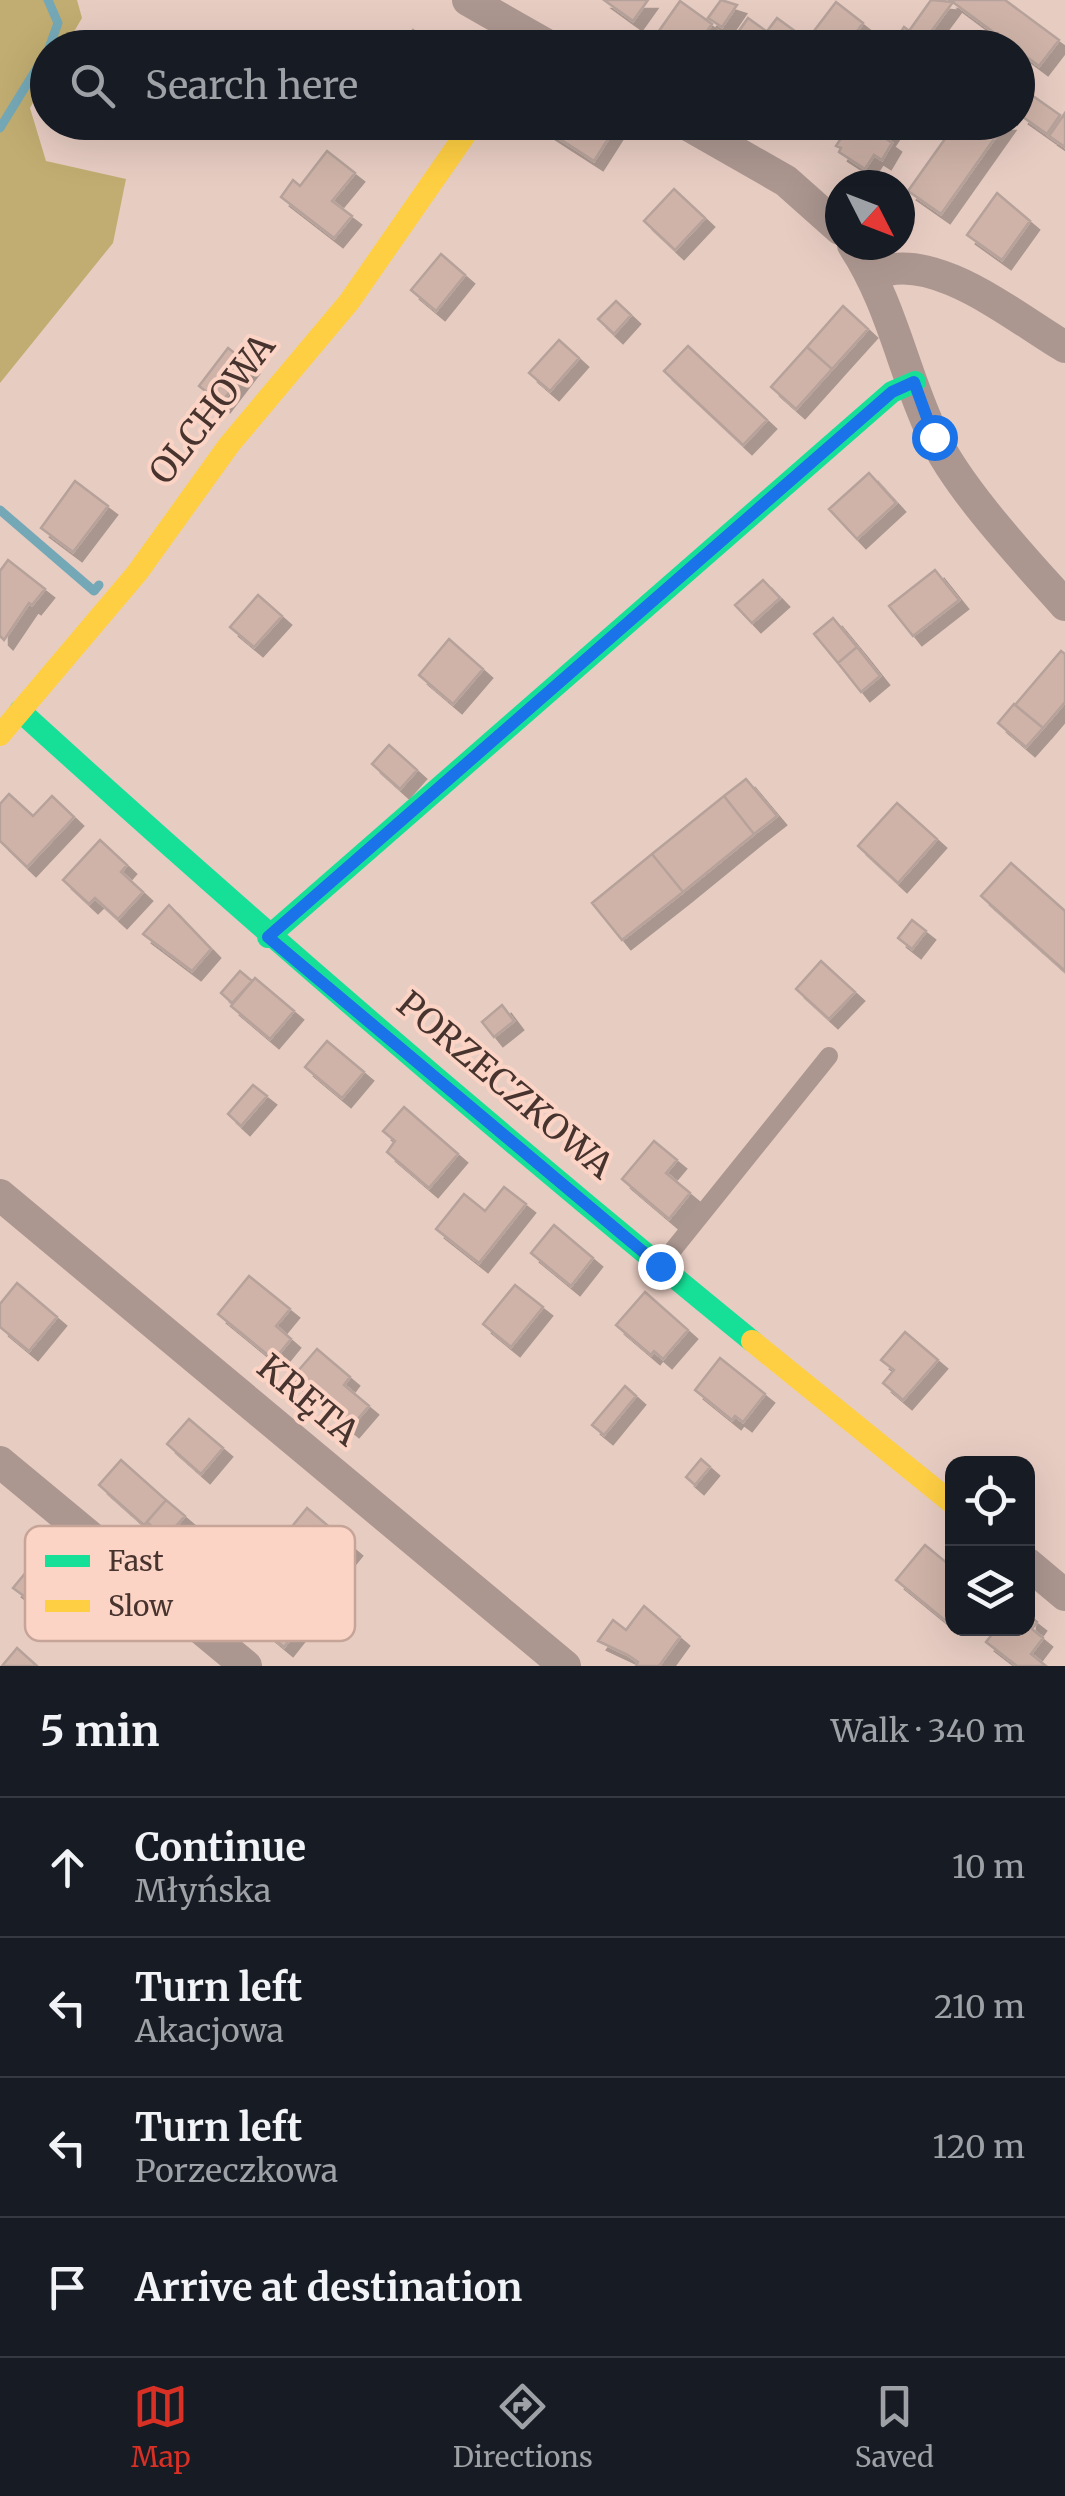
<!DOCTYPE html>
<html lang="en">
<head>
<meta charset="utf-8">
<style>
  body { margin:0; font-family:Merriweather,serif; background:#20242c; color:#f1f3f6 }
  .controls { position:absolute; right:30px; bottom:30px; display:grid; overflow:hidden; border-radius:20px; box-shadow:0 10px 40px #0002 }
  .controls button { width:90px; height:90px; display:grid; place-items:center; padding:0; border:0; border-bottom:2px solid #363941; background:#171b24; color:#f1f3f6; font:50px sans-serif }
  .compass { position:absolute; left:825px; top:170px; width:90px; height:90px; border-radius:50%; background:#171b24; box-shadow:0 10px 40px #0002; rotate:132deg }
  .stop { position:absolute; width:30px; height:30px; margin:-22px; border:8px solid #1a73e8; border-radius:50%; background:#fff }
  .stop.end { background:#1a73e8; border-color:#fff; box-shadow:0 2px 10px #0008 }
  .list { margin:0; padding:0; list-style:none }
  h2 { display:flex; justify-content:space-between; align-items:center; height:130px; margin:0; padding:0 40px; font-size:42px }
  h2 small { font-size:32px; font-weight:400; color:#9ea1a6 }
  .list li { display:grid; grid-template-columns:65px 1fr auto; gap:30px; align-items:center; box-sizing:border-box; height:140px; padding:0 40px; border-top:2px solid #363941 }
  .list b { display:block; font-size:38px; white-space:nowrap }
  .list p { margin:0; font-size:32px; white-space:nowrap; color:#9ea1a6 }
  .list em { font-size:32px; font-style:normal; color:#9ea1a6 }
  .icon { flex:none; width:55px; height:55px; fill:none; stroke:currentColor; stroke-width:2; stroke-linecap:round; stroke-linejoin:round }
  .map { position:relative; flex:none; width:1065px; height:1666px; overflow:hidden }
  .search { position:absolute; background:#171b24; box-shadow:0 10px 40px #0002; left:30px; right:30px; top:30px; height:110px; display:flex; align-items:center; gap:25px; box-sizing:border-box; padding:0 35px; border-radius:55px; color:#9ea1a6; font-size:38px }
  .sheet { height:690px; background:#171b24 }
  nav { display:flex; justify-content:space-around; align-items:center; box-sizing:border-box; height:140px; border-top:2px solid #363941; background:#171b24; font-size:28px; color:#9ea1a6 }
  nav a { display:grid; justify-items:center; gap:5px }
  nav .on { color:#d93025 }
  .map>svg:first-child { display:block }
  .forest { fill:#c1ad71 }
  .lines { fill:none; stroke-linecap:round; stroke-linejoin:round }
  .stream { stroke:#75a8b6; stroke-width:9 }
  .building { fill:#cfb3a8; stroke:#b6a29a; stroke-width:2.5; filter:url(#shadow) }
  .lane { stroke:#ac9790; stroke-width:18 }
  .street { stroke:#ac9790; stroke-width:32 }
  .fast { stroke:#16e098; stroke-width:22 }
  .slow { stroke:#ffcf43; stroke-width:22 }
  .route { stroke:#1a73e8; stroke-width:12 }
  .labels { text-anchor:middle; stroke-width:8; stroke-linejoin:round; paint-order:stroke }
  .street-label { font-size:35px; fill:#48342e; stroke:#fcd4c6 }
  .key { fill:#fcd4c6; stroke:#c6a498; stroke-width:2.5 }
  .key-label { font-size:28px; fill:#48342e }
</style>
</head>
<body>
<div class="map">
<svg width="1065" height="1666" viewBox="0 0 1065 1666">
  <defs>
    <filter id="shadow"><feDropShadow dx="9" dy="9" stdDeviation="0" flood-color="#0004"/></filter>
  </defs>
  <rect width="100%" height="100%" fill="#e7ccc2"/>
  <path class="forest" d="M0,0H77L82,18L65,47L48,48L47,77L30,108L46,161L126,179L113,243L0,383Z"/>
  <g class="lines">
    <path class="stream" d="M48,0L58,23L49,48
      M0,128L48,50
      M0,510L94,591L99,585"/>
  </g>
  <path class="building" d="M604,0H648L633,21Z
    M721,0L737,5L722,27L708,18Z
    M931,0L953,2L924,41L909,31Z
    M950,0H1005L1059,40L1039,66Z
    M680,1L712,24L695,48H668L654,38Z
    M836,2L863,23L845,48H801Z
    M748,18L766,31L754,48H739L731,42Z
    M777,18L799,34L789,48L765,34Z
    M904,27L930,46L929,48H890Z
    M413,30L435,48H399Z
    M1033,96L1060,115L1047,134L1020,115Z
    M1065,113V147L1049,136Z
    M607,122L615,128L594,161L535,123Z
    M858,122H896L885,138L892,143L882,160L874,155L865,169L839,152L841,148L836,146L847,129L852,133Z
    M957,122H1006L941,214L908,191Z
    M327,151L355,173L332,201L352,216L334,238L281,197L293,180L300,186Z
    M674,189L705,218L675,250L644,221Z
    M997,193L1030,221L1002,260L967,235Z
    M441,254L465,275L436,311L411,290Z
    M616,301L631,315L614,334L598,319Z
    M843,306L868,329L832,369L807,347Z
    M559,340L579,358L550,391L529,373Z
    M688,346L767,420L743,445L664,371Z
    M807,347L832,369L796,409L771,387Z
    M228,348L250,365L221,403L199,386Z
    M869,473L896,503L857,539L829,509Z
    M75,481L108,506L73,552L41,528Z
    M8,560L45,589L32,605L29,603L4,640L0,636V571Z
    M935,570L959,600L913,636L889,606Z
    M763,580L780,598L752,623L735,605Z
    M258,595L282,616L254,647L230,627Z
    M833,618L857,647L838,663L814,634Z
    M449,639L483,669L453,704L419,675Z
    M857,647L880,676L861,692L838,663Z
    M1061,651L1065,654V702L1043,728L1015,705Z
    M1014,704L1043,728L1026,747L998,723Z
    M389,745L417,770L400,789L372,764Z
    M746,779L777,816L754,834L724,796Z
    M9,794L33,816L52,796L74,817L27,867L0,841V804Z
    M724,796L754,834L683,892L652,854Z
    M897,803L937,839L898,883L858,846Z
    M100,840L127,865L121,872L143,892L118,919L95,898L89,904L63,880Z
    M652,854L683,892L622,940L592,903Z
    M1011,863L1065,911V971L981,896Z
    M169,905L211,949L192,971L143,934Z
    M912,920L926,931L912,949L898,938Z
    M821,961L855,992L829,1019L796,989Z
    M240,971L252,981L232,1003L221,993Z
    M255,978L294,1011L270,1039L231,1006Z
    M502,1005L514,1021L494,1037L482,1022Z
    M327,1041L364,1072L342,1098L305,1067Z
    M253,1085L267,1096L241,1126L228,1114Z
    M404,1107L458,1154L429,1188L387,1152L395,1141L383,1131Z
    M654,1141L677,1160L666,1173L690,1193L669,1219L622,1179Z
    M504,1187L526,1204L479,1263L436,1229L464,1194L485,1211Z
    M554,1225L593,1258L571,1286L531,1253Z
    M249,1276L290,1309L276,1326L291,1339L274,1360L218,1314Z
    M17,1283L57,1317L29,1351L0,1327V1304Z
    M515,1285L543,1307L511,1347L483,1324Z
    M645,1292L688,1330L663,1359L654,1351L651,1355L616,1325Z
    M905,1332L938,1360L903,1400L883,1383L894,1370L881,1360Z
    M317,1349L350,1377L344,1385L369,1406L350,1428L291,1379Z
    M720,1358L765,1394L743,1422L735,1416L732,1420L695,1390Z
    M625,1386L636,1396L604,1435L592,1425Z
    M189,1419L223,1448L201,1474L167,1444Z
    M701,1459L710,1467L695,1485L686,1477Z
    M121,1460L166,1500L144,1525L99,1485Z
    M166,1500L185,1516L165,1538L147,1522Z
    M307,1508L353,1547L327,1579L281,1540Z
    M925,1545L948,1564L952,1558V1613L946,1621L896,1580Z
    M36,1560L85,1604L66,1627L13,1588Z
    M283,1598L307,1618L284,1647L259,1626Z
    M644,1606L680,1637L659,1666H636L638,1662L628,1655L598,1641L613,1620L626,1630Z
    M1028,1615L1037,1622L1032,1629L1043,1638L1031,1654L1046,1666H1017L986,1642L997,1628H1028Z
    M17,1648L37,1666H2Z"/>
  <g class="lines">
    <path class="lane" d="M660,1266L829,1056"/>
    <path class="street" d="M468,0L552,48
      M683,122L786,181L840,229
      M853,245C892,304 903,372 933,435C959,490 1024,559 1065,605
      M873,275C931,247 1014,317 1065,347
      M0,1195L565,1666
      M0,1462L246,1666
      M1028,1564L1065,1595"/>
    <path class="fast" d="M20,711C258,928 502,1137 752,1341
      M268,937L892,392L915,382"/>
    <path class="slow" d="M0,735L137,573L229,445L349,302L474,122
      M752,1341L952,1503"/>
  </g>
  <g class="lines">
    <path class="route" d="M660,1266L268,937L892,392L914,382L934,437"/>
  </g>
  <g class="labels">
    <g class="street-label">
      <text transform="translate(212 409) rotate(-52)" y="12">OLCHOWA</text>
      <text transform="translate(505 1085) rotate(40)" y="12">PORZECZKOWA</text>
      <text transform="translate(308 1400) rotate(40)" y="12">KRĘTA</text>
    </g>
  </g>
  <rect x="25" y="1526" width="330" height="115" rx="15" class="key"/>
  <rect x="45" y="1555" width="45" height="12" fill="#16e098"/>
  <rect x="45" y="1600" width="45" height="12" fill="#ffcf43"/>
  <g class="key-label">
    <text x="108" y="1571">Fast</text>
    <text x="108" y="1616">Slow</text>
  </g>
</svg>
<div class="controls">
<button><svg class="icon" aria-label="locate" viewBox="0 0 24 24"><circle cx="12" cy="12" r="6"/><path d="M12 2v4M12 18v4M2 12h4M18 12h4"/></svg></button>
<button><svg class="icon" aria-label="layers" viewBox="0 0 24 24"><path d="M12 4l9 5-9 5-9-5zM3 14l9 5 9-5"/></svg></button>
</div>
<svg class="compass" viewBox="-18 -18 36 36"><path d="M0-13l5 13h-10z" fill="#e53935"/><path d="M0 13l5-13h-10z" fill="#9ea1a6"/></svg>
<div class="stop" style="left:934px;top:437px"></div>
<div class="stop end" style="left:660px;top:1266px"></div>
<div class="search"><svg class="icon" aria-label="search" viewBox="0 0 24 24"><circle cx="10" cy="10" r="6"/><path d="M15 15l6 6"/></svg>Search here</div>
</div>
<section class="sheet">
<h2>5 min<small>Walk · 340 m</small></h2>
<ul class="list">
<li><svg class="icon" aria-label="ahead" viewBox="0 0 24 24"><path d="M12 20V5M6 11l6-6 6 6"/></svg><div><b>Continue</b><p>Młyńska</p></div><em>10 m</em></li>
<li><svg class="icon" aria-label="left" viewBox="0 0 24 24"><path d="M17 20v-9H6M10 6l-5 5 5 5"/></svg><div><b>Turn left</b><p>Akacjowa</p></div><em>210 m</em></li>
<li><svg class="icon" aria-label="left" viewBox="0 0 24 24"><path d="M17 20v-9H6M10 6l-5 5 5 5"/></svg><div><b>Turn left</b><p>Porzeczkowa</p></div><em>120 m</em></li>
<li><svg class="icon" aria-label="arrive" viewBox="0 0 24 24"><path d="M6 21V4h12l-3 4 3 4H6"/></svg><div><b>Arrive at destination</b></div></li>
</ul>
</section>
<nav>
<a class="on"><svg class="icon" aria-label="map" viewBox="0 0 24 24"><path d="M3 6l6-2 6 2 6-2v14l-6 2-6-2-6 2zM9 4v14M15 6v14"/></svg>Map</a>
<a><svg class="icon" aria-label="directions" viewBox="0 0 24 24"><path d="M12 3l9 9-9 9-9-9zM9 14v-3h6M13 9l2 2-2 2"/></svg>Directions</a>
<a><svg class="icon" aria-label="saved" viewBox="0 0 24 24"><path d="M7 4h10v16l-5-4-5 4z"/></svg>Saved</a>
</nav>
</body>
</html>
